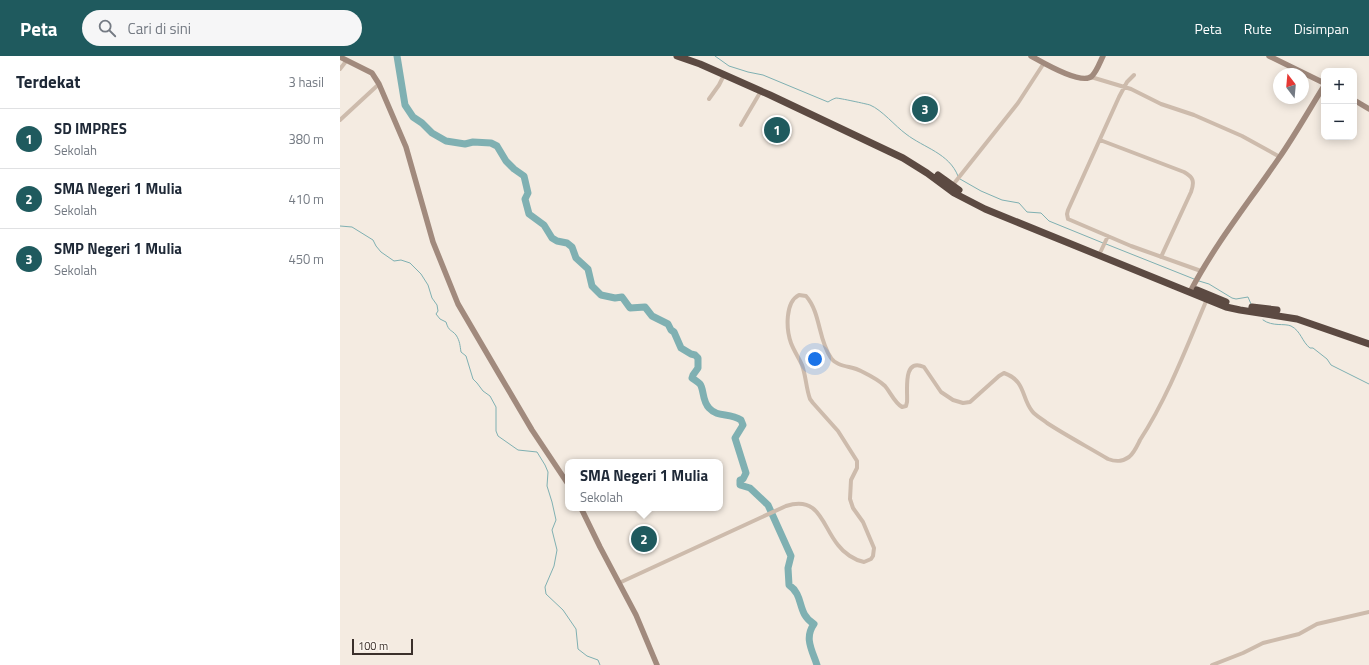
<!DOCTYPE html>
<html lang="id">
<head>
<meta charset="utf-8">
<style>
  body { margin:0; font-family:"Titillium Web",sans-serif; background:#f6f6f7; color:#1f2937 }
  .controls { position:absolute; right:12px; top:12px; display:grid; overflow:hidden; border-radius:8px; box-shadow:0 2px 10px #0003 }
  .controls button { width:36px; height:36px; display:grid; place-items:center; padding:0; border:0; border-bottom:1px solid #e0e1e3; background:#fff; color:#1f2937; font:20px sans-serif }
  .compass { position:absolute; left:933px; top:12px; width:36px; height:36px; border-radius:50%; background:#fff; box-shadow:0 2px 10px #0003; rotate:344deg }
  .scale { position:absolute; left:12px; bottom:10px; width:61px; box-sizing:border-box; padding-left:4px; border:2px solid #3b302b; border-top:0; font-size:11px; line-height:14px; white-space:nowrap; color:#3b302b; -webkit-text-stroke:3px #fbf5ee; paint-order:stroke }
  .you { position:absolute; left:475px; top:303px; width:14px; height:14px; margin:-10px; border:3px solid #fff; border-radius:50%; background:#1a73e8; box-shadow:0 0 0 6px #1a73e833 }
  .badge { display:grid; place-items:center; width:26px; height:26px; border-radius:50%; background:#1f5a5e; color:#fff; font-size:13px; font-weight:700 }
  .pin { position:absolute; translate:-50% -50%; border:2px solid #fff; box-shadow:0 1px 4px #0006 }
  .popup { position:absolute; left:225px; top:403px; width:158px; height:52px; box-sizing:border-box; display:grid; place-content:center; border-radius:8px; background:#fff; filter:drop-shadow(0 1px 3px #0005); font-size:13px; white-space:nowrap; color:#747a83 }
  .popup b { font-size:15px; color:#1f2937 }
  .popup::after { content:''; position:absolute; left:50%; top:100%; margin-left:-8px; border:8px solid transparent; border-top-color:#fff }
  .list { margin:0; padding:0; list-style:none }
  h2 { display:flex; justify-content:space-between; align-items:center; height:52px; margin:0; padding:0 16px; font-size:17px }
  h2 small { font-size:13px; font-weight:400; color:#747a83 }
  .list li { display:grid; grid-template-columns:26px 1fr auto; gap:12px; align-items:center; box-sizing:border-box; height:60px; padding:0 16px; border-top:1px solid #e0e1e3 }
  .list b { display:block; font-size:15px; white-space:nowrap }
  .list p { margin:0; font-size:13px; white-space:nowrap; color:#747a83 }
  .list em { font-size:13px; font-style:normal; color:#747a83 }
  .icon { flex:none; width:22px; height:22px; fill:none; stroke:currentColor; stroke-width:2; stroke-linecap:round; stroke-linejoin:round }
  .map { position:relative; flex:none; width:1029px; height:609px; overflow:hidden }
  header { display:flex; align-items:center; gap:24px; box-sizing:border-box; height:56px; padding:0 20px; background:#1f5a5e; color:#fff }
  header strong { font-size:19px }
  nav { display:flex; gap:22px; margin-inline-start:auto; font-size:14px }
  .search { width:280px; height:36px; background:#f6f6f7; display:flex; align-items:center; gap:10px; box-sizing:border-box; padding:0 14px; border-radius:22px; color:#747a83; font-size:15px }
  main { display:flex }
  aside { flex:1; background:#fff }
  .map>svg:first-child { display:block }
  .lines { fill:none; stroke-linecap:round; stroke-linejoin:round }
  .stream { stroke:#7fb0b2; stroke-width:1 }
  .river { stroke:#7fb0b2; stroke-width:7 }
  .street { stroke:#cdbbac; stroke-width:4 }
  .secondary { stroke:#a18a7d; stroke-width:5.5 }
  .highway { stroke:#5c4a42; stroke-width:7 }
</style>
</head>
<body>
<header>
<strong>Peta</strong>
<div class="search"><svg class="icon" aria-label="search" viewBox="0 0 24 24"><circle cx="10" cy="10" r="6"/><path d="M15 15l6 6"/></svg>Cari di sini</div>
<nav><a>Peta</a><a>Rute</a><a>Disimpan</a></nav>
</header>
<main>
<aside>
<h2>Terdekat<small>3 hasil</small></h2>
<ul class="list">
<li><span class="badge">1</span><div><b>SD IMPRES</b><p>Sekolah</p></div><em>380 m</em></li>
<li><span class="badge">2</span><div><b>SMA Negeri 1 Mulia</b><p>Sekolah</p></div><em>410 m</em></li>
<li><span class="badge">3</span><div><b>SMP Negeri 1 Mulia</b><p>Sekolah</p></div><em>450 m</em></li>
</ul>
</aside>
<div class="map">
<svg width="1029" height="609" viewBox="0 0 1029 609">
  <rect width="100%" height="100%" fill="#f4ebe1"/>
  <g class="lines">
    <path class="stream" d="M375,0L389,10L408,16L423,19L488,46C491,44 493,43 496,42C499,42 527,48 530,49C542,54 555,70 566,78C584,92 609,97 618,120
      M620,123L641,135L662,144L679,147L687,156L701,157L709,165L763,187
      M0,170L12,171L33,184L36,190L41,196L54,205L61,204L70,207L81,218L88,229L92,242L97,249L98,255L96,258L100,263L106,266C109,276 111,273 116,279C120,285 120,290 121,296L126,300L133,323L137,327L143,335L150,340L156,351V375L158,380L178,394L197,396L205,409L208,416L207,430L212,446L216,464L212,474L217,494L214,510L205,531L206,538L223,554L236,573L238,593L247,600L258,604L260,609
      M766,188L854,223
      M859,225L869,228L892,242L896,243L908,241L911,248
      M923,264C933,271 944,267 951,270C961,275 962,286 970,292H973L987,303L991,309L1029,328"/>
    <path class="river" d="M57,0L65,49L73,61L82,67L92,77L106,85L125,88L133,86L151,87L157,90L166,105L174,113L184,120L188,137L185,143L189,158L204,169L212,182L217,185L227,187L232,191L236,202L248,213L252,230L261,239L275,242L282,241L290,252L305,251L312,260L328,268L331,274L334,276L341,292L351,298L355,299L358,302V312L353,319L352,322C355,324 358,326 360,328C364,333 362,345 369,352C378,362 389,356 401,364L403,369L395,382L406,417L403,423L400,424V429L410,432L428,449L451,500L448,512L449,529C465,540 456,557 474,568C464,582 472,594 477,609"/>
    <path class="street" d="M0,13L7,4
      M794,19L787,26L779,41L728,154L727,158L728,163L791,190L861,215
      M751,21L791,33L821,48L854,59L902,80L940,101
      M369,43L379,29L384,19
      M0,64L39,28
      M401,69L421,35
      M760,84L844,116C853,121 855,125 851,136L821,201
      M612,130L678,47L704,7
      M759,199L768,180
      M279,527L446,450C480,439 482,470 498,489C504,497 514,504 524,506L531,503L533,500L534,492L523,466L513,452L510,443L511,424L517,412V405L498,375L473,347L470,343C466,332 466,320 462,309C459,302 454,295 451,287C446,273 445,246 459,239L466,240C481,257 478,284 491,302C497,311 512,310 521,315C529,319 539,324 545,330C551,337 554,346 562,351L566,350L567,346C568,336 562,301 584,311L601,336L613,344L623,347L630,346L659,320L664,317C686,325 681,341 692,355C696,360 702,363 707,367C727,380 748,391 768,403C776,406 782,406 789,401C794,397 797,390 800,384C828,341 847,290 867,243
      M872,609L903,597L923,587L959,578L977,568L1029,556"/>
    <path class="secondary" d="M691,0C702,6 742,30 752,20C757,15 760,6 763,0
      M929,0L984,27
      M0,1L32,17L39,28L66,91L93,186L118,248L159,318L192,374L228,428
      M1014,44L1029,53
      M850,236C875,188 909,146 939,102C955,79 969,54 984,30
      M241,452L260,491L296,559L317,609"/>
    <path class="highway" d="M337,0L360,8L430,39L563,102L587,117L614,137L645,153L886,251L900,254L957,263L1029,288
      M598,119L619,134
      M857,234L886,246
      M912,251L937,254"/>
  </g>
</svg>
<div class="controls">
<button>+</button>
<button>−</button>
</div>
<svg class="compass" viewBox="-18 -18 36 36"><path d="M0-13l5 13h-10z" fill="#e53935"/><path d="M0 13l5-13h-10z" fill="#747a83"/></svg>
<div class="scale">100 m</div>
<div class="you"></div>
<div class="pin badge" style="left:437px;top:74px">1</div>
<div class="pin badge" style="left:304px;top:483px">2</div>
<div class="popup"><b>SMA Negeri 1 Mulia</b>Sekolah</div>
<div class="pin badge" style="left:585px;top:53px">3</div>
</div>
</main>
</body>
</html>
